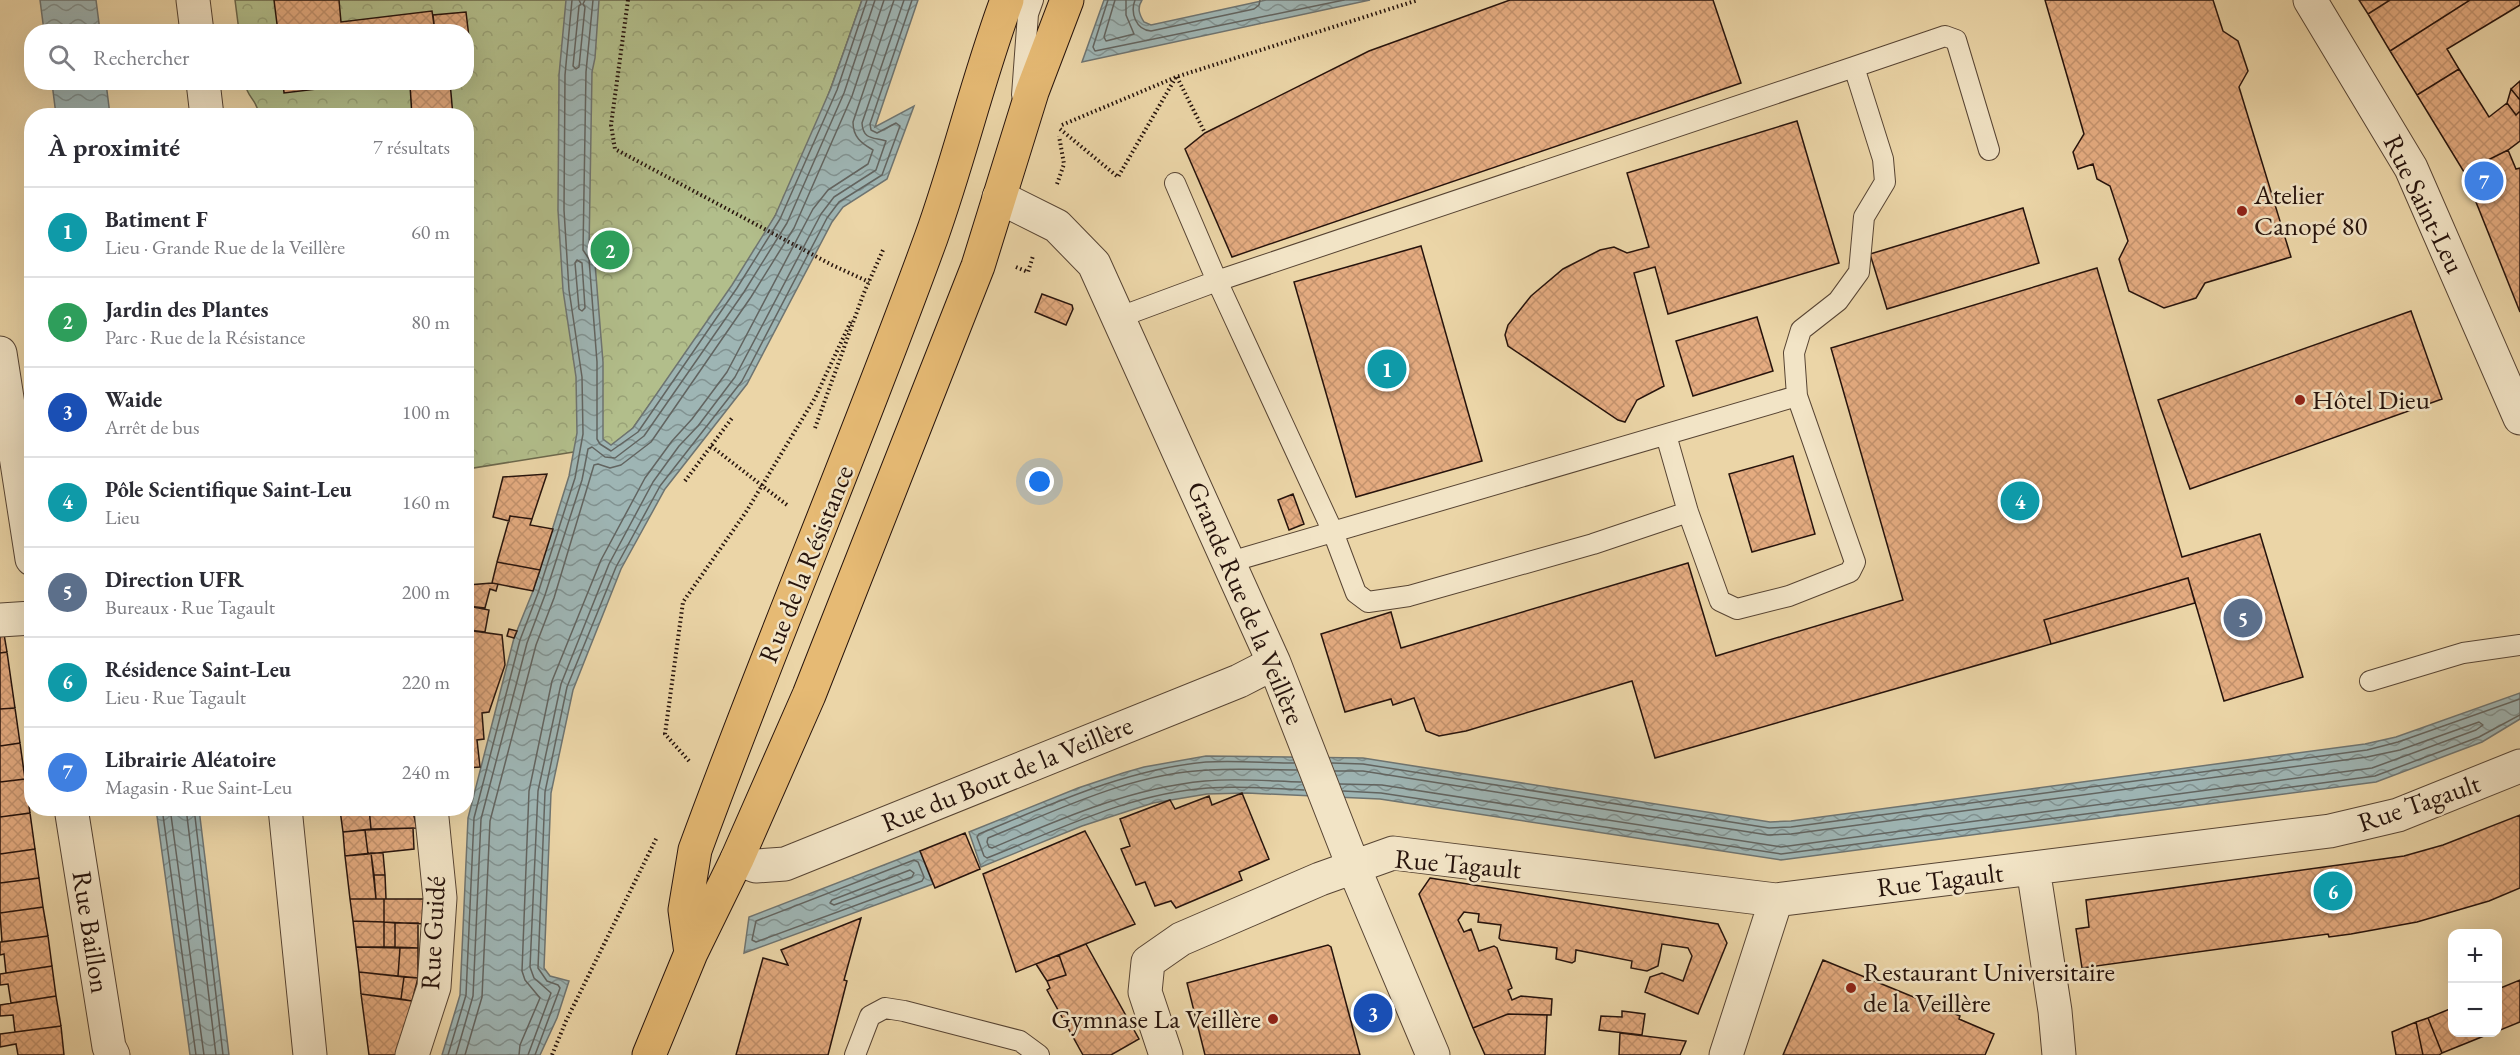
<!DOCTYPE html>
<html lang="fr">
<head>
<meta charset="utf-8">
<style>
  body { margin:0; font-family:"EB Garamond",serif; background:#f7f7f7; color:#2b2b33 }
  .controls { position:absolute; right:18px; bottom:18px; display:grid; overflow:hidden; border-radius:12px; box-shadow:0 6px 24px #0002 }
  .controls button { width:54px; height:54px; display:grid; place-items:center; padding:0; border:0; border-bottom:2px solid #e1e1e2; background:#fff; color:#2b2b33; font:30px sans-serif }
  .you { position:absolute; left:1040px; top:482px; width:21px; height:21px; margin:-15px; border:4px solid #fff; border-radius:50%; background:#1a73e8; box-shadow:0 0 0 9px #1a73e833 }
  .badge { display:grid; place-items:center; width:39px; height:39px; border-radius:50%; background:#8f2418; color:#fff; font-size:20px; font-weight:700 }
  .pin { position:absolute; translate:-50% -50%; border:3px solid #fff; box-shadow:0 2px 6px #0006 }
  .list { margin:0; padding:0; list-style:none }
  h2 { display:flex; justify-content:space-between; align-items:center; height:78px; margin:0; padding:0 24px; font-size:26px }
  h2 small { font-size:20px; font-weight:400; color:#7c7c81 }
  .list li { display:grid; grid-template-columns:39px 1fr auto; gap:18px; align-items:center; box-sizing:border-box; height:90px; padding:0 24px; border-top:2px solid #e1e1e2 }
  .list b { display:block; font-size:22px; white-space:nowrap }
  .list p { margin:0; font-size:20px; white-space:nowrap; color:#7c7c81 }
  .list em { font-size:20px; font-style:normal; color:#7c7c81 }
  .icon { flex:none; width:33px; height:33px; fill:none; stroke:currentColor; stroke-width:2; stroke-linecap:round; stroke-linejoin:round }
  .map { position:relative; flex:none; width:2520px; height:1055px; overflow:hidden }
  .search { position:absolute; background:#fff; box-shadow:0 6px 24px #0002; left:24px; top:24px; width:450px; height:66px; display:flex; align-items:center; gap:15px; box-sizing:border-box; padding:0 21px; border-radius:24px; color:#7c7c81; font-size:22px }
  .panel { position:absolute; background:#fff; box-shadow:0 6px 24px #0002; left:24px; top:108px; width:450px; height:708px; border-radius:24px }
  .map>svg:first-child { display:block }
  .forest { fill:url(#forest-crowns); stroke:#6c684c; stroke-width:1.5 }
  .water { fill:url(#water-waves); stroke:#6e7471; stroke-width:1.5 }
  .lines { fill:none; stroke-linecap:round; stroke-linejoin:round }
  .shore { stroke:#626460; stroke-width:1.5 }
  .building { fill:url(#building-cross-hatch); stroke:#26130c; stroke-width:1.5 }
  .service-casing { stroke:#574433; stroke-width:22 }
  .minor-casing { stroke:#574433; stroke-width:35 }
  .primary-casing { stroke:#26130c; stroke-width:35 }
  .path { stroke:#26130c; stroke-width:4; stroke-dasharray:1.5 3; stroke-linecap:butt }
  .service { stroke:#f2e4c6; stroke-width:20 }
  .minor { stroke:#f2e4c6; stroke-width:33 }
  .primary { stroke:#e6ba74; stroke-width:33 }
  .poi-dot { fill:#8f2418; stroke:#f2e4c6; stroke-width:2 }
  .labels { text-anchor:middle; stroke-width:5; stroke-linejoin:round; paint-order:stroke }
  .poi-label { font-size:27px; fill:#26130c; stroke:#f2e4c6; text-anchor:start }
  .street-label { font-size:27px; fill:#26130c; stroke:#f2e4c6 }
</style>
</head>
<body>
<div class="map">
<svg width="2520" height="1055" viewBox="0 0 2520 1055">
  <defs>
    <pattern id="forest-crowns" width="20" height="18" patternUnits="userSpaceOnUse" patternTransform="scale(1.5)"><rect width="20" height="18" fill="#b2be8b"/><path d="M2 6a3 3 0 1 1 6 0M12 15a3 3 0 1 1 6 0" fill="none" stroke="#99a277"/></pattern>
    <pattern id="water-waves" width="16" height="10" patternUnits="userSpaceOnUse" patternTransform="scale(1.5)"><rect width="16" height="10" fill="#9eb5b4"/><path d="M0 5q4-4 8 0t8 0" fill="none" stroke="#819291"/></pattern>
    <pattern id="building-cross-hatch" width="8" height="8" patternUnits="userSpaceOnUse" patternTransform="scale(1.5)"><rect width="8" height="8" fill="#e4ab80"/><path d="M0 0l8 8M0 8l8-8" fill="none" stroke="#c3926d"/></pattern>
  </defs>
  <rect width="100%" height="100%" fill="#ebd5a7"/>
  <filter id="stains"><feTurbulence type="fractalNoise" baseFrequency=".00333" numOctaves="4"/><feColorMatrix values="0 0 0 0 .2 0 0 0 0 .09 0 0 0 0 .02 0 0 0 .5 -.17"/></filter>
  <radialGradient id="worn" r=".72"><stop offset=".6" stop-color="#630" stop-opacity="0"/><stop offset="1" stop-color="#630" stop-opacity=".3"/></radialGradient>
  <path class="forest" d="M235,0H862C836,73 812,148 775,216C737,288 680,361 633,428L611,446L467,469L466,116L259,115C257,99 247,98 245,83L466,82V32L239,31Z"/>
  <path class="water" d="M40,0H96L100,31H44Z
    M566,0H599L595,58L592,72L589,251H594L603,362V439L611,445L633,428L732,285L775,216L831,88L862,0H918L875,127L914,106L887,179L843,207L832,222L747,384L665,489L621,569L573,690L551,793L544,968L550,976L569,981L557,1018L540,1055H442L460,995L468,818L514,638L533,591L569,476L577,433L576,377L563,290L558,210L559,75Z
    M1104,0H1142C1137,8 1139,14 1144,22L1151,25L1266,0H1370L1082,62Z
    M52,83H106L110,115H56Z
    M2520,693V719L2482,742L2376,782L1781,860L1380,799L1247,793L1207,794L1153,803L1082,826L981,867L969,832L1078,788L1123,773L1144,767L1206,756L1363,758L1770,822L1791,821L2365,744L2396,737Z
    M156,809H199L229,1055H190Z
    M920,851L933,884L744,953L749,917Z"/>
  <g class="lines">
    <path class="shore" d="M579,0L581,4L579,6L573,66L576,69L579,67L585,7L583,4L585,0
      M593,0L586,72L583,250L589,259L597,362V439L600,444L611,451L638,432L737,288L780,219L837,90L867,0
      M1108,0L1093,47L1095,51L1344,0
      M1115,0L1104,37L1106,41L1134,34L1126,15V0
      M1135,0C1130,13 1136,30 1151,31L1254,9L1259,5L1260,0
      M577,260L582,263L585,308L582,311L579,309L575,263Z
      M1294,763C1265,763 1235,760 1206,762C1127,769 1052,804 979,834L977,837L984,856L987,858C1058,830 1131,793 1208,788C1240,786 1272,788 1304,790
      M1332,763L1363,764L1769,828L1791,827L2367,750L2398,742L2520,699
      M1297,770C1267,770 1238,768 1209,770C1132,773 1058,810 988,838L987,842L989,847L992,848C1060,819 1130,788 1205,781C1237,778 1269,781 1301,782
      M1335,771H1363L1768,835L1791,834L2367,757L2400,750L2479,722L2483,725L2476,730L2372,768L1781,847L1382,785L1340,784
      M1343,791L1381,793L1781,854L2375,776L2479,737L2520,715
      M162,808L196,1055
      M170,808L204,1055
      M186,808L216,1055
      M194,808L223,1055
      M914,860L918,862L924,877L922,881L756,942L752,940L756,921Z
      M910,870L914,873L912,877L834,905L830,903L832,900Z
      M448,1055L466,995L474,818L520,640L538,593L575,478L583,434L582,377L569,290L564,210L565,75L572,0
      M456,1055L473,996L481,819L527,643L545,595L582,480L588,449L592,447L605,457L615,458L644,436L744,292L787,223L844,93L875,0
      M465,1055L482,997L490,821L536,645L554,598L594,465L598,464L610,468L621,465L651,442L751,297L794,228L852,96L884,0
      M519,1055L520,1045L540,998L525,980L522,971L529,791L552,681L601,560L645,478L672,441L692,419L727,372L813,209L828,190L868,164L873,150C861,143 853,137 853,122L894,0
      M528,1055L551,993L534,978L530,967L538,791L561,684L609,564L653,482L679,446L698,426L735,377L821,214L834,197L876,170L886,141C875,137 863,141 862,123L904,0
      M535,1055L560,988L558,985L547,981L538,968L545,792L567,687L616,567L660,486L742,381L827,218L839,202L882,175L900,126L896,123L877,133L871,130L870,124L912,0"/>
  </g>
  <path class="building" d="M274,0H339L341,22L432,11L435,32H278Z
    M1510,0H1713L1741,83L1232,257L1185,149L1205,133L1369,51Z
    M2045,0H2213L2223,31L2238,41L2248,71L2239,87L2291,257L2205,283L2196,298L2164,308L2129,291L2119,259L2128,241L2110,186L2097,179L2093,164L2078,169L2073,152L2084,134Z
    M2359,0H2390L2368,14Z
    M2390,0H2470L2390,51L2368,14Z
    M2470,0H2520V5L2447,49L2459,69L2417,95L2390,51Z
    M466,12L473,71H466V32H435L433,15Z
    M2459,69L2489,117L2507,103L2516,115L2520,111V141L2508,150L2464,172L2417,95Z
    M2520,81V100L2511,89Z
    M283,82H375L284,93Z
    M450,82L453,116H412L410,85Z
    M2511,89L2520,100V111L2516,115L2507,103Z
    M1797,121L1839,263L1668,314L1655,267L1634,273L1664,386L1637,400L1625,422L1618,420L1508,346L1505,335L1508,325L1531,296L1563,269L1600,250L1614,247L1627,253L1649,247L1627,173Z
    M2508,150L2516,169L2520,168V312L2464,172Z
    M2023,208L2039,263L1887,309L1870,254Z
    M1421,246L1482,461L1356,497L1294,282Z
    M2097,268L2182,557L2260,534L2303,677L2224,701L2188,578L2044,620L2051,644L1655,758L1632,681L1466,731L1439,736L1426,731L1414,698L1393,705L1391,699L1345,712L1321,634L1391,612L1401,648L1688,563L1716,656L1903,600L1831,348Z
    M1042,294L1072,305L1073,309L1066,325L1035,312Z
    M2411,311L2442,399L2190,489L2158,400Z
    M1757,317L1773,371L1693,396L1676,341Z
    M1793,456L1815,534L1752,552L1729,474Z
    M547,474L532,519L510,516L509,521L493,517L503,477Z
    M1293,494L1304,524L1289,530L1278,500Z
    M510,516L532,519L530,525L553,529L540,570L497,562Z
    M497,562L540,570L533,591L492,583Z
    M2188,578L2195,603L2051,644L2044,620Z
    M492,583L498,584L496,591L490,589L485,608L468,606V585Z
    M468,606L489,610L485,632L469,630Z
    M509,629L517,631L514,638L507,636Z
    M466,630L502,635L505,665L489,712L482,713L484,739L477,740L480,767L466,768Z
    M4,634L7,652L0,653V635Z
    M7,652L15,708L0,709V653Z
    M15,708L20,743L0,746V709Z
    M20,743L25,779L0,782V746Z
    M25,779L30,813L0,817V782Z
    M1242,793L1269,859L1239,872L1242,880L1176,908L1171,901L1155,906L1145,882L1136,885L1121,849L1130,846L1120,819L1170,800L1175,809L1209,796L1212,805Z
    M369,808L371,829L343,832L340,810Z
    M369,808H412L417,828L371,829Z
    M30,813L35,849L0,854V817Z
    M2520,815V888L2489,901L2417,922L2351,934L2329,937L2328,934L2082,968L2076,929L2089,927L2086,900L2404,856L2443,845Z
    M413,828L414,849L368,854L365,830Z
    M365,830L368,854L345,856L343,832Z
    M1085,831L1135,924L1016,972L983,874Z
    M965,833L980,869L935,888L920,851Z
    M35,849L39,878L0,883V854Z
    M371,853H383L385,875H374Z
    M371,853L376,899H350L345,856Z
    M374,875H385L386,899H376Z
    M39,878L43,907L0,913V883Z
    M1430,878L1718,924L1727,943L1698,1014L1645,992L1650,977L1662,973L1683,981L1692,956L1688,948L1662,944L1658,966L1647,971L1631,968L1632,961L1576,950L1575,961L1572,963L1556,959L1557,948L1501,940L1499,938L1501,925L1478,922L1479,914L1464,912L1458,920L1464,932L1471,929L1479,951L1494,946L1497,948L1512,988L1508,990L1512,1000L1521,996L1552,999L1551,1015L1508,1014L1473,1028L1419,894Z
    M350,899H384V922L353,921Z
    M384,899H424L425,924L384,922Z
    M43,907L48,936L2,942L0,913Z
    M861,918L844,980L847,981L828,1055H736L763,958L788,965L781,950Z
    M353,921L384,922V947H356Z
    M384,922L395,923V947H384Z
    M395,923H418V948L395,947Z
    M48,936L52,966L6,973L4,954L0,955V942Z
    M1086,944L1139,1039L1111,1055H1083L1047,990L1050,988L1047,981L1066,975L1059,955Z
    M1328,945L1331,947L1360,1055H1205L1187,983Z
    M356,947L400,948L398,976L359,972Z
    M400,948H418V978L398,976Z
    M1059,955L1066,975L1047,981L1036,964Z
    M1823,960L1960,1016L1959,1019L1994,1034L1985,1055H1783Z
    M52,966L56,996L11,1003L8,984L0,985V974Z
    M359,972L404,977L401,999L361,994Z
    M404,977L418,978L412,1001L401,999Z
    M2520,980V1022L2498,1031V989Z
    M361,994L412,1001L398,1055H369Z
    M56,996L61,1026L15,1032L13,1015L0,1016V1005Z
    M2452,1008V1032H2494L2442,1053L2428,1018Z
    M1622,1011L1645,1014L1642,1035L1599,1030L1601,1016L1622,1017Z
    M1508,1014L1547,1015L1545,1055H1485L1473,1028Z
    M2428,1018L2442,1053L2439,1055H2423L2416,1022Z
    M2416,1022L2423,1055H2396L2392,1032Z
    M61,1026L64,1055H18L16,1044L0,1047V1034Z
    M1620,1033L1686,1041L1680,1055H1619Z"/>
  <g class="lines">
    <defs>
      <path id="service" d="M1022,95L1028,14L1033,0
        M1175,183L1217,281L1333,532L1356,593L1368,602L1409,596L1593,544L1688,512
        M1120,317L1217,281L1854,67
        M1666,435L1688,512L1720,601L1737,609L1789,596L1850,572L1855,562L1797,396
        M1230,562L1797,396L1794,353L1801,330L1838,301L1859,272L1864,217L1885,182L1883,159L1854,67L1945,36L1956,40L1989,150
        M2370,681L2463,653L2520,645
        M855,1055L870,1016L885,1008L904,1011L1020,1041L1039,1055"/>
      <path id="minor" d="M193,0L197,32
        M2310,0L2411,168L2520,418
        M203,82L207,116
        M999,197L1057,226L1094,264L1274,663L1354,868L1433,1055
        M0,353L32,559
        M0,620L32,618
        M71,808L109,1047L113,1055
        M285,808L310,1055
        M737,859L756,866L785,864L1239,681L1274,663
        M2033,868L2055,1011L2059,1055
        M412,1055L434,987L440,898L431,808
        M1166,1055L1145,992L1148,962L1181,939L1320,879L1393,853L1776,900L2330,831L2398,815L2520,766
        M1726,1055L1776,900"/>
      <path id="primary" d="M691,953L685,910L695,850C770,645 856,444 931,238C959,160 978,78 1007,0
        M649,1055L691,953L737,859L809,695L978,266L1032,92L1067,0"/>
    </defs>
    <use href="#service" class="service-casing"/>
    <use href="#minor" class="minor-casing"/>
    <use href="#primary" class="primary-casing"/>
    <path class="path" d="M628,0L611,125L615,149L832,265L869,282
      M1177,77L1205,133
      M1062,125L1176,77L1418,0
      M1060,129L1118,177L1176,77
      M1057,184L1064,164L1059,136
      M1016,267L1028,272L1033,256
      M815,428L863,295L883,250
      M711,446L787,505
      M685,481L732,418
      M689,761L665,734L683,602L746,512L815,398L852,319
      M552,1055L566,1021L657,837"/>
    <use href="#service" class="service"/>
    <use href="#minor" class="minor"/>
    <use href="#primary" class="primary"/>
  </g>
  <g class="poi-dot">
    <circle cx="2242" cy="211" r="6"/>
    <circle cx="2300" cy="400" r="6"/>
    <circle cx="1851" cy="988" r="6"/>
    <circle cx="1273" cy="1019" r="6"/>
  </g>
  <g class="labels">
    <g class="poi-label">
      <text x="2254" y="204">Atelier<tspan x="2254" dy="31">Canopé 80</tspan></text>
      <text x="2312" y="409">Hôtel Dieu</text>
      <text x="1863" y="981">Restaurant Universitaire<tspan x="1863" dy="31">de la Veillère</tspan></text>
      <text x="1261" y="1028" text-anchor="end">Gymnase La Veillère</text>
    </g>
    <g class="street-label">
      <text transform="translate(2424 204) rotate(64)" y="9">Rue Saint-Leu</text>
      <text transform="translate(806 564) rotate(-68)" y="9">Rue de la Résistance</text>
      <text transform="translate(1246 603) rotate(67)" y="9">Grande Rue de la Veillère</text>
      <text transform="translate(1007 774) rotate(-22)" y="9">Rue du Bout de la Veillère</text>
      <text transform="translate(2419 803) rotate(-19)" y="9">Rue Tagault</text>
      <text transform="translate(1458 864) rotate(5)" y="9">Rue Tagault</text>
      <text transform="translate(1940 880) rotate(-7)" y="9">Rue Tagault</text>
      <text transform="translate(91 932) rotate(81)" y="9">Rue Baillon</text>
      <text transform="translate(433 933) rotate(-87)" y="9">Rue Guidé</text>
    </g>
  </g>
  <rect width="100%" height="100%" filter="url(#stains)"/>
  <rect width="100%" height="100%" fill="url(#worn)"/>
</svg>
<div class="controls">
<button>+</button>
<button>−</button>
</div>
<div class="you"></div>
<div class="pin badge" style="left:1387px;top:369px;background:#0f9aa8">1</div>
<div class="pin badge" style="left:610px;top:250px;background:#2e9e5b">2</div>
<div class="pin badge" style="left:1373px;top:1013px;background:#1a4fb4">3</div>
<div class="pin badge" style="left:2020px;top:501px;background:#0f9aa8">4</div>
<div class="pin badge" style="left:2243px;top:618px;background:#5c6f8a">5</div>
<div class="pin badge" style="left:2333px;top:891px;background:#0f9aa8">6</div>
<div class="pin badge" style="left:2484px;top:181px;background:#3f7fe0">7</div>
<div class="search"><svg class="icon" aria-label="search" viewBox="0 0 24 24"><circle cx="10" cy="10" r="6"/><path d="M15 15l6 6"/></svg>Rechercher</div>
<section class="panel">
<h2>À proximité<small>7 résultats</small></h2>
<ul class="list">
<li><span class="badge" style="background:#0f9aa8">1</span><div><b>Batiment F</b><p>Lieu · Grande Rue de la Veillère</p></div><em>60 m</em></li>
<li><span class="badge" style="background:#2e9e5b">2</span><div><b>Jardin des Plantes</b><p>Parc · Rue de la Résistance</p></div><em>80 m</em></li>
<li><span class="badge" style="background:#1a4fb4">3</span><div><b>Waide</b><p>Arrêt de bus</p></div><em>100 m</em></li>
<li><span class="badge" style="background:#0f9aa8">4</span><div><b>Pôle Scientifique Saint-Leu</b><p>Lieu</p></div><em>160 m</em></li>
<li><span class="badge" style="background:#5c6f8a">5</span><div><b>Direction UFR</b><p>Bureaux · Rue Tagault</p></div><em>200 m</em></li>
<li><span class="badge" style="background:#0f9aa8">6</span><div><b>Résidence Saint-Leu</b><p>Lieu · Rue Tagault</p></div><em>220 m</em></li>
<li><span class="badge" style="background:#3f7fe0">7</span><div><b>Librairie Aléatoire</b><p>Magasin · Rue Saint-Leu</p></div><em>240 m</em></li>
</ul>
</section>
</div>
</body>
</html>
